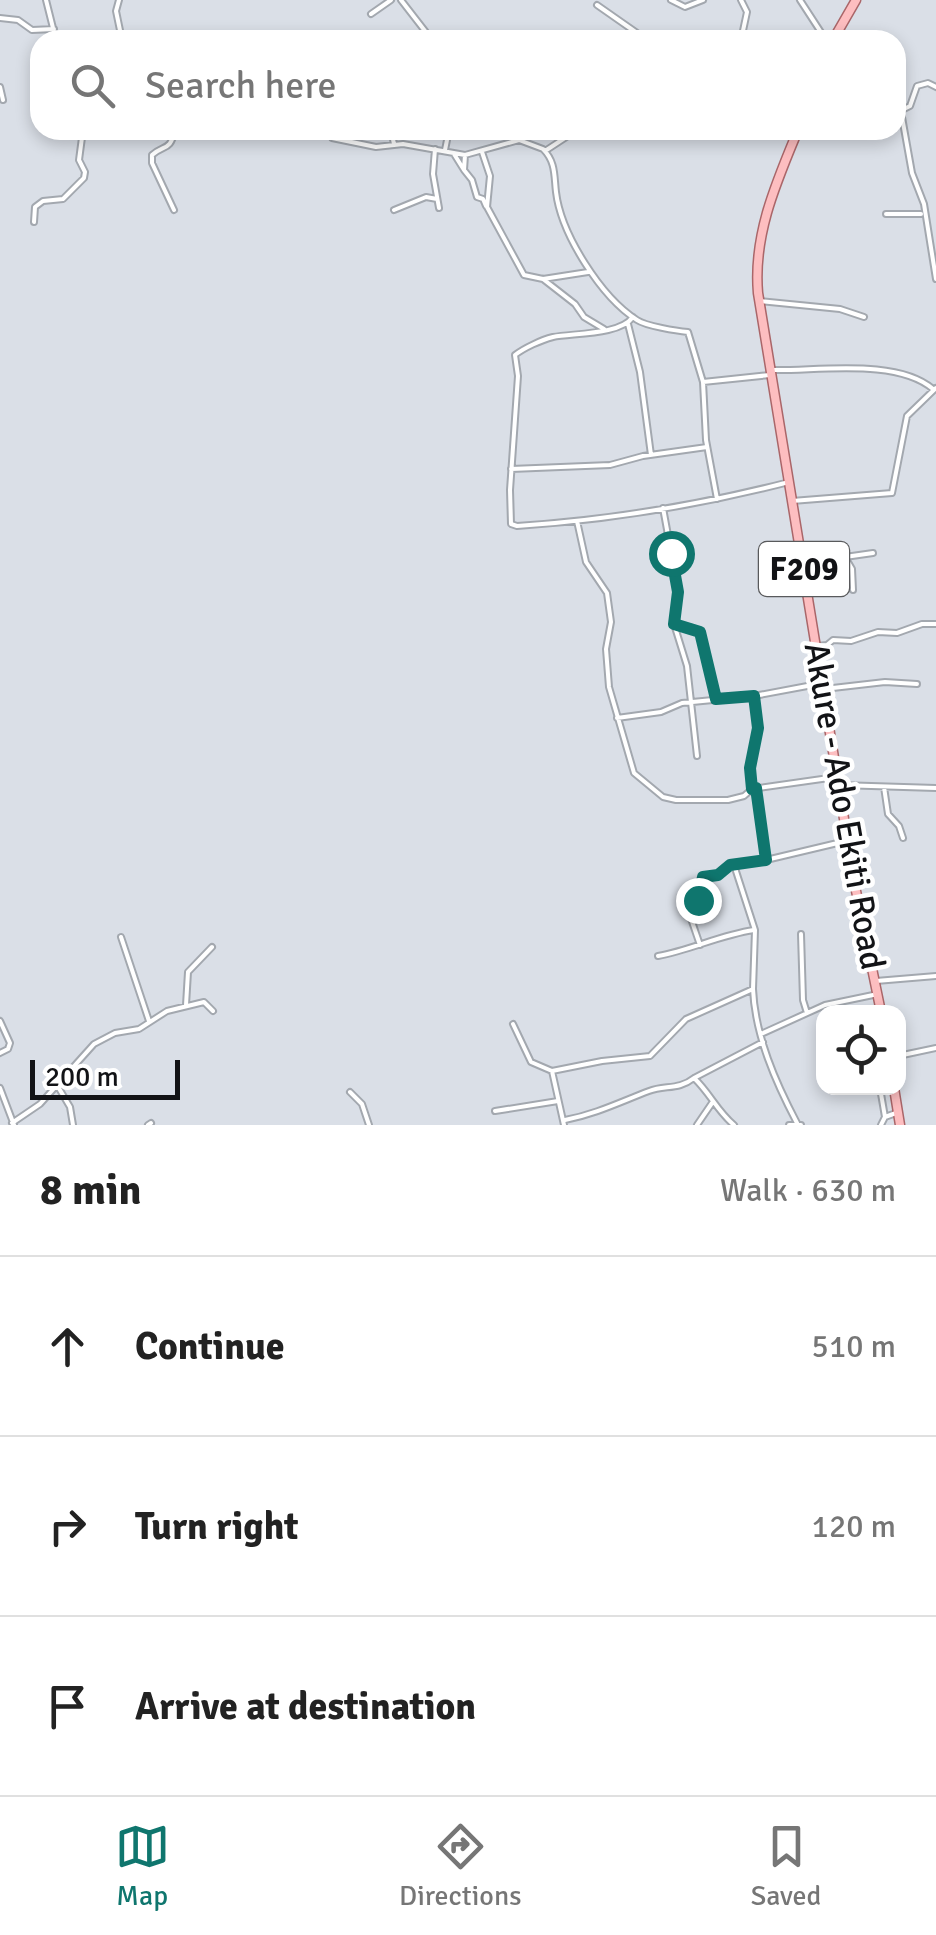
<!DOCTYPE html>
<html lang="en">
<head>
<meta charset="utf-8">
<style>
  body { margin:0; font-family:Signika,sans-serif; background:#f6f6f6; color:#222 }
  .controls { position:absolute; right:30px; bottom:30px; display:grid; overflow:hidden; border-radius:20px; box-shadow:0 5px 15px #0003 }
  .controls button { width:90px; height:90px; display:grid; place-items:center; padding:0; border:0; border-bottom:2px solid #e0e0e0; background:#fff; color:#222; font:50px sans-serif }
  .scale { position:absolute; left:30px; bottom:25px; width:150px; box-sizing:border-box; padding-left:10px; border:5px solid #121316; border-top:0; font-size:28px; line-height:35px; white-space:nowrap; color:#121316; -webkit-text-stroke:8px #fff; paint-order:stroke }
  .stop { position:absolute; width:30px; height:30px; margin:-22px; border:8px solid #0f766e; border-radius:50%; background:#fff }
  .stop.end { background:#0f766e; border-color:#fff; box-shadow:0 2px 10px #0008 }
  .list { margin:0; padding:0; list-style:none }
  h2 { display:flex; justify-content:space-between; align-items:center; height:130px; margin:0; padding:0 40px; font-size:42px }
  h2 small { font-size:32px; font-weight:400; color:#767676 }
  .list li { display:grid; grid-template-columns:65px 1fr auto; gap:30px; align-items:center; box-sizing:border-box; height:180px; padding:0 40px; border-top:2px solid #e0e0e0 }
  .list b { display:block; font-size:38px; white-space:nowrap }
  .list em { font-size:32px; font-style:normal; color:#767676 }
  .icon { flex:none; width:55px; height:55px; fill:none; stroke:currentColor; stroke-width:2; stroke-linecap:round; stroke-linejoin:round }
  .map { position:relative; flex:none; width:936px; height:1125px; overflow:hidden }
  .search { position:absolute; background:#fff; box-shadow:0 5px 15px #0003; left:30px; right:30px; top:30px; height:110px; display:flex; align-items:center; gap:25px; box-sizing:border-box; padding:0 35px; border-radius:30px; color:#767676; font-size:38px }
  .sheet { height:670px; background:#fff }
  nav { display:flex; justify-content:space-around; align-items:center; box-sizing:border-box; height:140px; border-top:2px solid #e0e0e0; background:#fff; font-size:28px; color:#767676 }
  nav a { display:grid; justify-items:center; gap:5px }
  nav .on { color:#0f766e }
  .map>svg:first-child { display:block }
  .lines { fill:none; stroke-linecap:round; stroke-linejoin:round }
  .minor-casing { stroke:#a3a8af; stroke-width:8 }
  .primary-casing { stroke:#aa6669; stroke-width:11 }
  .minor { stroke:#fff; stroke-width:4 }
  .primary { stroke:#fdbec0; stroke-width:8 }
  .route { stroke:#0f766e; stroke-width:12 }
  .labels { text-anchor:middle; stroke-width:9; stroke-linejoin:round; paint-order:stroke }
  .shield { fill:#fff; stroke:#595a5c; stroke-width:2.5 }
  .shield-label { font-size:32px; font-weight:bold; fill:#121316 }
  .street-label { font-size:35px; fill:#121316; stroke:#fff }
</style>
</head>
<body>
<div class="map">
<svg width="936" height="1125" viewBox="0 0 936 1125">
  <rect width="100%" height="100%" fill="#dadfe7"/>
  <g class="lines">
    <defs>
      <path id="minor" d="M46,0L56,40
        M119,0L116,11L122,40
        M401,0L432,40
        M671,0L685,7L703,0
        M800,0L826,40
        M597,5L647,40
        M371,14L391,0
        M0,18L18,20L32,30L54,29
        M741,40L747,12L741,0
        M0,87L3,100
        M896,107L902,117L912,173L924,204L936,279
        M900,111L910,106L917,86L928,83L936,87
        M330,130L332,138L376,147L403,144L465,155L519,140L543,149C556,162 554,176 556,192C561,234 601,297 637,320C646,326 677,331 688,332L703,382L770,375
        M391,130L394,144
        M435,149L433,174L439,208
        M445,150L449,130
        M545,151L577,130
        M482,152L490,176L487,207L524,275L543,279L588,272
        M454,154L464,170
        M465,155L464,170L472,180L477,197L483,199L486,206
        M174,210L152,163V155C164,144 170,152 175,130
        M394,210L426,197L437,199
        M886,214H921
        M34,222L35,207L43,201L63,199L84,178L85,172L79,160L83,130
        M543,279L575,304L584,317L604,329
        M760,301L840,309L864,317
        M633,317C620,335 574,333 553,337C541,340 524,348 515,355L518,376L510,490L511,524L517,526C608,520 700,505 789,482
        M628,324L640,372L651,455
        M773,370C818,371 897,358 933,389
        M703,382L706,440L717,499
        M511,469L610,465L643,456L707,447
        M792,501L892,493L907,416L936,388
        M663,508L677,584L674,624L687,666L697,756
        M577,521L586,562L607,593L611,622L606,649L609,687L634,773L663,797L676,800H728L744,796L752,789L836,777
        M803,556L845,557L873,553
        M845,557L852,569L853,590
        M676,624L699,631L717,699
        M817,646L827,645L833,640L851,641L878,632L897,633L922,624H936
        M824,689L885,682L917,684
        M617,718L661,712L682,703L754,696L818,684
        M839,785L936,788
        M884,787L888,814L899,826L903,838
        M756,788L766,860L846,841
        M752,789L749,767L758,728L754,696
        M734,865L755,930L753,989
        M801,934L803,1000L807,1013
        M121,937L149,1021
        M700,945L686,904L698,900L701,879L718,875L730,865L766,860
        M658,956C691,950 720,935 754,930
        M876,981L936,976
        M186,1005L188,972L212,947
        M0,1021L10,1043L8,1049L0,1053
        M513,1024L531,1062L552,1071L602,1061L650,1056L686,1019L753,989C755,1036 776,1083 797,1123
        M761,1034L825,1005L878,994
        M898,1056L936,1048
        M552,1071L564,1125
        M694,1078L763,1042
        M57,1085L70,1107L73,1125
        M0,1088L14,1125
        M880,1088L885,1117
        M350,1092L362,1104L369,1125
        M495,1111L558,1101
        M565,1120C596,1114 620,1102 649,1091C665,1085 679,1090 694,1078C710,1093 717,1111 734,1125
        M12,1123L40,1104L94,1044L115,1033L139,1029L167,1011L204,1002L213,1011
        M148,1125L151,1123
        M697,1125L712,1103
        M789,1125H801
        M881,1125L885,1117L896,1113"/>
      <path id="primary" d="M833,40L856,0
        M798,130C776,183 753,235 758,293L855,886L881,1012
        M894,1088L900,1125"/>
    </defs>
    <use href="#minor" class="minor-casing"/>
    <use href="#primary" class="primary-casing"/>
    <use href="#minor" class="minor"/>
    <use href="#primary" class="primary"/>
  </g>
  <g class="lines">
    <path class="route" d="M671,553L678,592L674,624L700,632L716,699L754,696L758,728L750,768L752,789L756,788L766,860L730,865L718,875L703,877L698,900"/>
  </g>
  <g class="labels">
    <rect class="shield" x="759" y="542" width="90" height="54" rx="8"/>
    <g class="shield-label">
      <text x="804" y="580">F209</text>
    </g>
    <g class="street-label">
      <text transform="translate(845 806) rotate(80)" y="12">Akure - Ado Ekiti Road</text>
    </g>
  </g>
</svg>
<div class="controls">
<button><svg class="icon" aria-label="locate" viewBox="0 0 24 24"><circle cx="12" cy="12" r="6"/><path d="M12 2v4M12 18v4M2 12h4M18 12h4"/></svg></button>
</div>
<div class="scale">200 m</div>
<div class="stop" style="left:671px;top:553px"></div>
<div class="stop end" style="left:698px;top:900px"></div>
<div class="search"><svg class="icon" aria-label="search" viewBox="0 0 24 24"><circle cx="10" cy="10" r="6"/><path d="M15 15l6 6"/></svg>Search here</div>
</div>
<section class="sheet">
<h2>8 min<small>Walk · 630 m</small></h2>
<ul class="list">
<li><svg class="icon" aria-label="ahead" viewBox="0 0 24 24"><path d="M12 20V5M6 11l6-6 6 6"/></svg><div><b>Continue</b></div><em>510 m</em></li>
<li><svg class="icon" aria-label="right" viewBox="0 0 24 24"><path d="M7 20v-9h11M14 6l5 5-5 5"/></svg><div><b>Turn right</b></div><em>120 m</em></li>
<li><svg class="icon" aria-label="arrive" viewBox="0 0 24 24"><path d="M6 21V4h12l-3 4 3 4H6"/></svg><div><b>Arrive at destination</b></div></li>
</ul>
</section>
<nav>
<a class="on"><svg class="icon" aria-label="map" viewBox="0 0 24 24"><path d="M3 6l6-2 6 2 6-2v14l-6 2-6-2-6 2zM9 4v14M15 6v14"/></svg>Map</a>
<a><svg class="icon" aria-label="directions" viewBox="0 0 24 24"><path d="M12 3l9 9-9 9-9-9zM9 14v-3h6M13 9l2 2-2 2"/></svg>Directions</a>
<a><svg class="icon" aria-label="saved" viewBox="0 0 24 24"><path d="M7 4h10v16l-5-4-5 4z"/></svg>Saved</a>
</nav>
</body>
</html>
